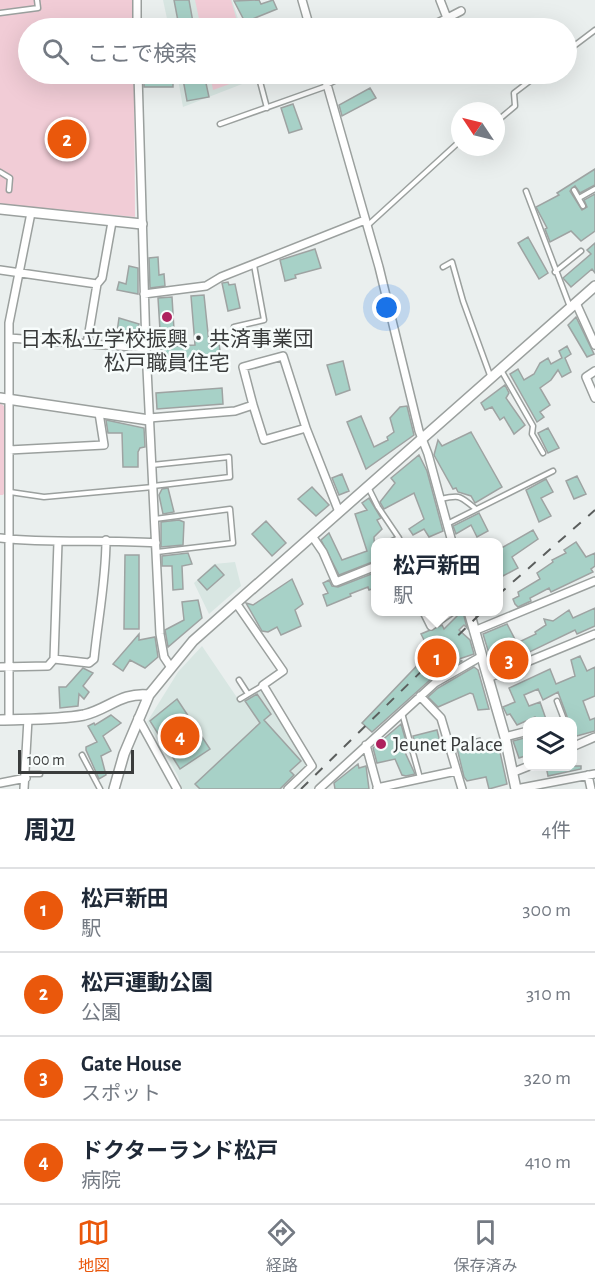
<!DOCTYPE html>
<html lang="ja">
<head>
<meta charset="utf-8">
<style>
  body { margin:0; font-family:"Alegreya Sans","Noto Sans JP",sans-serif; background:#f2f2f3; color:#1f2937 }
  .controls { position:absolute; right:18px; bottom:18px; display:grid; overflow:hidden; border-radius:12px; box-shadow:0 6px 24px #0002 }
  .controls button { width:54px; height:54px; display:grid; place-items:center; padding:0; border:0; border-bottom:2px solid #e0e1e3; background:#fff; color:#1f2937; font:30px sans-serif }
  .compass { position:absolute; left:451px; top:102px; width:54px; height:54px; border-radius:50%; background:#fff; box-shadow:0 6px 24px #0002; rotate:305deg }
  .scale { position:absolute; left:18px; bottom:15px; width:116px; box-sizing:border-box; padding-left:6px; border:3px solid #3a3c3c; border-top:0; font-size:16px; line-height:21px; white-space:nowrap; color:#3a3c3c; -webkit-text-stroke:4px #f7fcfb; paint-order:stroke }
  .you { position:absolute; left:387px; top:308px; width:21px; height:21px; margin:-15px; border:4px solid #fff; border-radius:50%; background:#1a73e8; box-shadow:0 0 0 9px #1a73e833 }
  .badge { display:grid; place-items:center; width:39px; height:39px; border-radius:50%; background:#ea580c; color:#fff; font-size:20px; font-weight:700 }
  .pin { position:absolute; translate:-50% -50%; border:3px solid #fff; box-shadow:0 2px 6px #0006 }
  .popup { position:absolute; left:371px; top:538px; width:132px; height:78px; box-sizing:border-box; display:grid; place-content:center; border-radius:12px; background:#fff; filter:drop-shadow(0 2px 4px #0005); font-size:20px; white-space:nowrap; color:#747a83 }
  .popup b { font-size:22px; color:#1f2937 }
  .popup::after { content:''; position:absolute; left:50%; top:100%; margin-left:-12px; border:12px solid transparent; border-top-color:#fff }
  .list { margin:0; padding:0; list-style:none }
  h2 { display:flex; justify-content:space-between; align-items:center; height:78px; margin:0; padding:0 24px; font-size:26px }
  h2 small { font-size:20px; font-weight:400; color:#747a83 }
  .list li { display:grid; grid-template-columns:39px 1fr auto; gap:18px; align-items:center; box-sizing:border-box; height:84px; padding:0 24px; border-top:2px solid #e0e1e3 }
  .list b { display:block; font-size:22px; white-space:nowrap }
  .list p { margin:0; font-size:20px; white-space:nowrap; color:#747a83 }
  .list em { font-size:20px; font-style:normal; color:#747a83 }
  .icon { flex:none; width:33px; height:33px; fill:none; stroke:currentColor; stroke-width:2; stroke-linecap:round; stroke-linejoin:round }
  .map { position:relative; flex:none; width:595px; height:789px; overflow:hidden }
  .search { position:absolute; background:#fff; box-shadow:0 6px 24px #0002; left:18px; right:18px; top:18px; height:66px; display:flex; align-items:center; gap:15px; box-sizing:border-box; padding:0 21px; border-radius:33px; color:#747a83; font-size:22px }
  .sheet { height:414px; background:#fff }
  nav { display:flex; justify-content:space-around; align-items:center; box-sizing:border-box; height:84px; border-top:2px solid #e0e1e3; background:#fff; font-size:16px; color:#747a83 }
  nav a { display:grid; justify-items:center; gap:3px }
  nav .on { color:#ea580c }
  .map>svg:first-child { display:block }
  .built { fill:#d8e6e2 }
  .green { fill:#f1ccd6 }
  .building { fill:#a7d1c7; stroke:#9ea3a2; stroke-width:1.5 }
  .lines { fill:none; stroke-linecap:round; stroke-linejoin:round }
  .lane-casing { stroke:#9ba09e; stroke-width:7 }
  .street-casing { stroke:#9ba09e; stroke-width:10 }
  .secondary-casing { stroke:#9ba09e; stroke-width:12 }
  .lane { stroke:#fff; stroke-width:4 }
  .street { stroke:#fff; stroke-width:7 }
  .secondary { stroke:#fff; stroke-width:9 }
  .rail { stroke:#5b5e5d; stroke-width:2; stroke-dasharray:10 10; stroke-linecap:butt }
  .poi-dot { fill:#ae225e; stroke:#f7fcfb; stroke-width:2 }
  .labels { text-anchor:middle; stroke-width:5; stroke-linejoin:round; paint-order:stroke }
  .poi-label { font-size:21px; fill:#3a3c3c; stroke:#f7fcfb }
</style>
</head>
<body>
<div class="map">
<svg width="595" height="789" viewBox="0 0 595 789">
  <rect width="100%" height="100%" fill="#eaefee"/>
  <path class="built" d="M163,0H232L241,28H169Z
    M177,74H253L255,79L183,107Z
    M235,562L241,586L209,614L194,583L214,564Z
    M202,646L240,702L261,689L308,764L282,789H182L178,776L147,722L178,672Z"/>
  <path class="green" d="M0,0H134V28H28V74H134L135,217L0,204Z
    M195,0H231L239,28H201Z
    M210,74H252V76L213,90Z
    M0,403L5,407V492L3,495H0Z"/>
  <path class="building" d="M174,0H189L194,28H174L173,22L178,21Z
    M259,0L261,4L273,0L277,9L245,22L234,1Z
    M144,74H173V87H144Z
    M182,74H204L209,97L187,101Z
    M370,88L376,98L342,116L339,105Z
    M293,104L302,129L289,133L281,108Z
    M595,169V185L580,193L575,186L570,191L582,210L587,207L584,200L595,194V231L581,241L571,231L550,242L545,229L547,228L536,207L559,195L557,193Z
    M528,237L548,273L539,279L518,243Z
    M595,243V273L592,269L571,287L563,278L591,254L587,250Z
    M315,249L321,268L295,275L296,278L285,281L280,260Z
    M158,257L159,275L164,274L165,286L150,288L149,258Z
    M129,266L138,268V294L117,290L119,282L126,284Z
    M228,282L229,285L235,284L240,308L228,311L222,283Z
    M204,295L209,343H219L221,359L162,363L158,298L172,297L175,346L195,345L191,296Z
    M576,317L594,354L587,357L568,325Z
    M119,318L139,324L134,340L116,339Z
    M567,346L571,354L565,358L571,372L562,377L558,370L551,380L540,388L550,405L540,412L544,417L537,422L510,374L518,369L524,380L534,374L540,363L548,358L551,364L562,358L559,351Z
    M343,361L350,390L336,395L327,365Z
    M505,385L509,393L506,398L525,425L514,434L504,417L500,420L492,407L485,410L481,403Z
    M222,388L223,404L157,409L156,393Z
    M407,406L414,435L366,469L347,422L361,416L374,447L388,440L387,437L394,432L390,418L400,407Z
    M106,420L144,428L145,447L140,448L138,452V467H123L122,433H108Z
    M548,428L559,448L548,453L538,433Z
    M471,432L502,487L475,503L471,496L458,492L456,488L453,489L434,455L438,440L442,446Z
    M419,455L427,471L443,531L429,537L424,529L413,535L409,529L424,519L414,493L384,509L380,502L395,483L391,478Z
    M342,474L349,491L339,495L332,478Z
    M577,476L586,494L574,499L566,481Z
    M546,479L553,492L541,498L551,516L539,522L526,490Z
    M312,487L329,505L316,516L298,499Z
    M168,488L174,512L163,514L159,495L162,489Z
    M369,498L381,518L377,520L382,529L374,537L375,561L339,575L321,540L329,533L342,560L367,551L355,514L367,510L362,503Z
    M479,513L488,531L477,537L471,525L456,534L453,526Z
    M179,520L184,522L183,545L161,547V522Z
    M266,521L286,543L272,556L252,534Z
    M533,530L538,539L512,557L518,568L503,576L501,571H498V550Z
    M576,542L586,557L595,553V566L591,569L593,572L551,592L549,588L530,598L531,601L518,607L515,604L513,599L519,596L518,592L540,579L537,573L553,562L552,560L566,553L564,550Z
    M188,553L192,564L182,566L183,589L173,590L172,566H162V556Z
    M125,555H139V629H124Z
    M215,565L224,575L207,590L198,580Z
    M374,573L375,588L369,590L368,587L350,594L351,596L327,606L323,595L328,593L323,583L329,580L332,586L338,587Z
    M292,579L303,604L295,610L301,626L281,635L277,627L268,632L262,631L246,603L253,605Z
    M198,600L202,618L168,647L165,630L184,620L182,602Z
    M595,608V626L577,634L575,630L496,668L490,657L483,634L507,624L517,643L536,634L535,632L546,625L544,619L553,621L569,610L573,618Z
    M457,612H463L467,628L464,625L459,630L470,640L474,654L459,659L462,661L431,679L372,732L362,723L430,652L421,634L442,625L444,629L458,615Z
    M139,634V640L155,637L158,657L145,668L130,660L123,671L113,664Z
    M580,656L587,671L595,667V696L583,701L590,720L595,718V731L573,737V722H569L558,692L543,700L538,689L524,695L529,706L540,702L547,722H539L535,717L517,725L510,714L507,715L503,707L515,702L509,688L550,669L556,684L575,676L571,660Z
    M474,667L478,670L489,709L478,710L473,694L470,693L438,707L428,697L438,688Z
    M83,668L93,673L83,686L89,692L84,699L79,694L78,706L60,708L59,687H66Z
    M257,694L271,714L264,720L301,761L290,771L294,775L280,789H200L195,784L260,723L245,701Z
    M177,699L210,749L180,769L150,721Z
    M111,715L121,723L103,736L111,751L101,756L106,775L99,779L86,750V747L97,742L88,726L94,723L95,725Z
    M401,724L408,748L404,750L415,774L406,776L402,775L395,759L377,763L373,748Z
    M437,730L440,742L416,748L413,736Z
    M528,737V755L519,758L513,741Z
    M480,738L484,747L498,743L507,784L489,789L486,777L467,781L464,777L456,744Z
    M358,764L359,768L366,766L369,789H335L334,783Z
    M546,766H581V769L548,776Z"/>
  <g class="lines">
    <defs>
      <path id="lane" d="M0,13L38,8L37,0
        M566,52L595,30
        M260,74H258L267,108
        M496,122L515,106L514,93L539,74
        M220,124L327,86
        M0,172L10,178L9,190
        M574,190L583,206
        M526,191L570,307
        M579,198L595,189
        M367,226L460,141
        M443,267L452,262L463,301L491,378
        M555,272L581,251
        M234,327L264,320L254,265
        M501,370L533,426L532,434L543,453
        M152,465L229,457L230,477L153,486
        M368,487L378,507L399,538L390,542
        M10,492L44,497L153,487
        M441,499C462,494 460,497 476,509
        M155,519L230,509L233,543L157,552
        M447,524L553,471
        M239,680L248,694
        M240,699L262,686
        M557,701L565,722
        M402,713L420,778
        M82,755L100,789
        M26,774H40"/>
      <path id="street" d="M137,0V28
        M302,0L310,28
        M440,0L447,18
        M428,28L461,11
        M138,74L146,348L160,634L164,657L170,666
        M324,74L379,267L419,431L428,454L452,542
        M327,83L345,74
        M0,270L97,284
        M144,294L206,286L221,277L365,220
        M576,303L595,345
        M9,338L146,348
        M87,344L97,284L102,278L112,222
        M595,371L586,377L595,398
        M149,418L235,411L253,405L264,440L306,428L283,356L243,367L253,405
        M306,428L339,512
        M9,450L104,445L99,413
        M312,536L323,552L336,582L376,566
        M0,538C52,544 104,539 156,543
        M236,603L283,671L263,685L312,766L288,789
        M424,612L431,626L451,612
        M474,631L595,581
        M54,659L89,663L94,659C98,619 106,580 106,540
        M0,667L48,666L54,659L58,542
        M488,678L595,634
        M420,696L441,718L462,789
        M138,718L177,789
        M9,719V323L31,213
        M505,737L528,731
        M366,745L378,789
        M572,747L595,737
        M514,772L529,766
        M588,775L591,789
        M0,783L26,778
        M377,788L456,771
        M24,789L28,719
        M319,789L435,683L482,656
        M516,789L595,774"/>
      <path id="secondary" d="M0,209L142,224
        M0,398L149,420
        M470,615L505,737L516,789
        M0,720C28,719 56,720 84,715C109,709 121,692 149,695
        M114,789L124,754L149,695L193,641L595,286"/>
    </defs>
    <use href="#lane" class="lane-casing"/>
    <use href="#street" class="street-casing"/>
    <use href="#secondary" class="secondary-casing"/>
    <use href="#lane" class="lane"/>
    <use href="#street" class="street"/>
    <use href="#secondary" class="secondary"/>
    <path class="rail" d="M498,595L595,510
      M301,789L482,612"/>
  </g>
  <g class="poi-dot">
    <circle cx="167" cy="317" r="6"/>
    <circle cx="381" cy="744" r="6"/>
  </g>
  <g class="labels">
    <g class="poi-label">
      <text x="167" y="346">日本私立学校振興・共済事業団<tspan x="167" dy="24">松戸職員住宅</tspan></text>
      <text x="393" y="751" text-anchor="start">Jeunet Palace</text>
    </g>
  </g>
</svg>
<div class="controls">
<button><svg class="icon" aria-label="layers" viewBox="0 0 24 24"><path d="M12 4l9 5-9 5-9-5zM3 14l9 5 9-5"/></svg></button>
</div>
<svg class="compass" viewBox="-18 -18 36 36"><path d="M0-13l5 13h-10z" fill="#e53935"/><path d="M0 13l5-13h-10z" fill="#747a83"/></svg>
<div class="scale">100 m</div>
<div class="you"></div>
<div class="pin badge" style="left:437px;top:658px">1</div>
<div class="popup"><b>松戸新田</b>駅</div>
<div class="pin badge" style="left:67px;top:139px">2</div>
<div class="pin badge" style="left:509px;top:660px">3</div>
<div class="pin badge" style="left:180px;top:736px">4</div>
<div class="search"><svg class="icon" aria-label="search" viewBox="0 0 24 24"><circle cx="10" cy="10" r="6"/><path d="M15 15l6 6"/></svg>ここで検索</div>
</div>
<section class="sheet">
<h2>周辺<small>4件</small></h2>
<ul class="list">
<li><span class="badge">1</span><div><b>松戸新田</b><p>駅</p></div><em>300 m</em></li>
<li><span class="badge">2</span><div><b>松戸運動公園</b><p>公園</p></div><em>310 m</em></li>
<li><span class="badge">3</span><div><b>Gate House</b><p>スポット</p></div><em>320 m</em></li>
<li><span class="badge">4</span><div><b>ドクターランド松戸</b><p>病院</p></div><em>410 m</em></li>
</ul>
</section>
<nav>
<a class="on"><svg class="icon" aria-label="map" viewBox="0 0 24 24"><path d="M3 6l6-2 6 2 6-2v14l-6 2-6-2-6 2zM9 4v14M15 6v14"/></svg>地図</a>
<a><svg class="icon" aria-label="directions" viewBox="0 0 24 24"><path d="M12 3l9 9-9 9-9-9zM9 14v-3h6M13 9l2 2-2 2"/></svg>経路</a>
<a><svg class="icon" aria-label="saved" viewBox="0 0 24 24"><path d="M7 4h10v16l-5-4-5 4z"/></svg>保存済み</a>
</nav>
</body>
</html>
